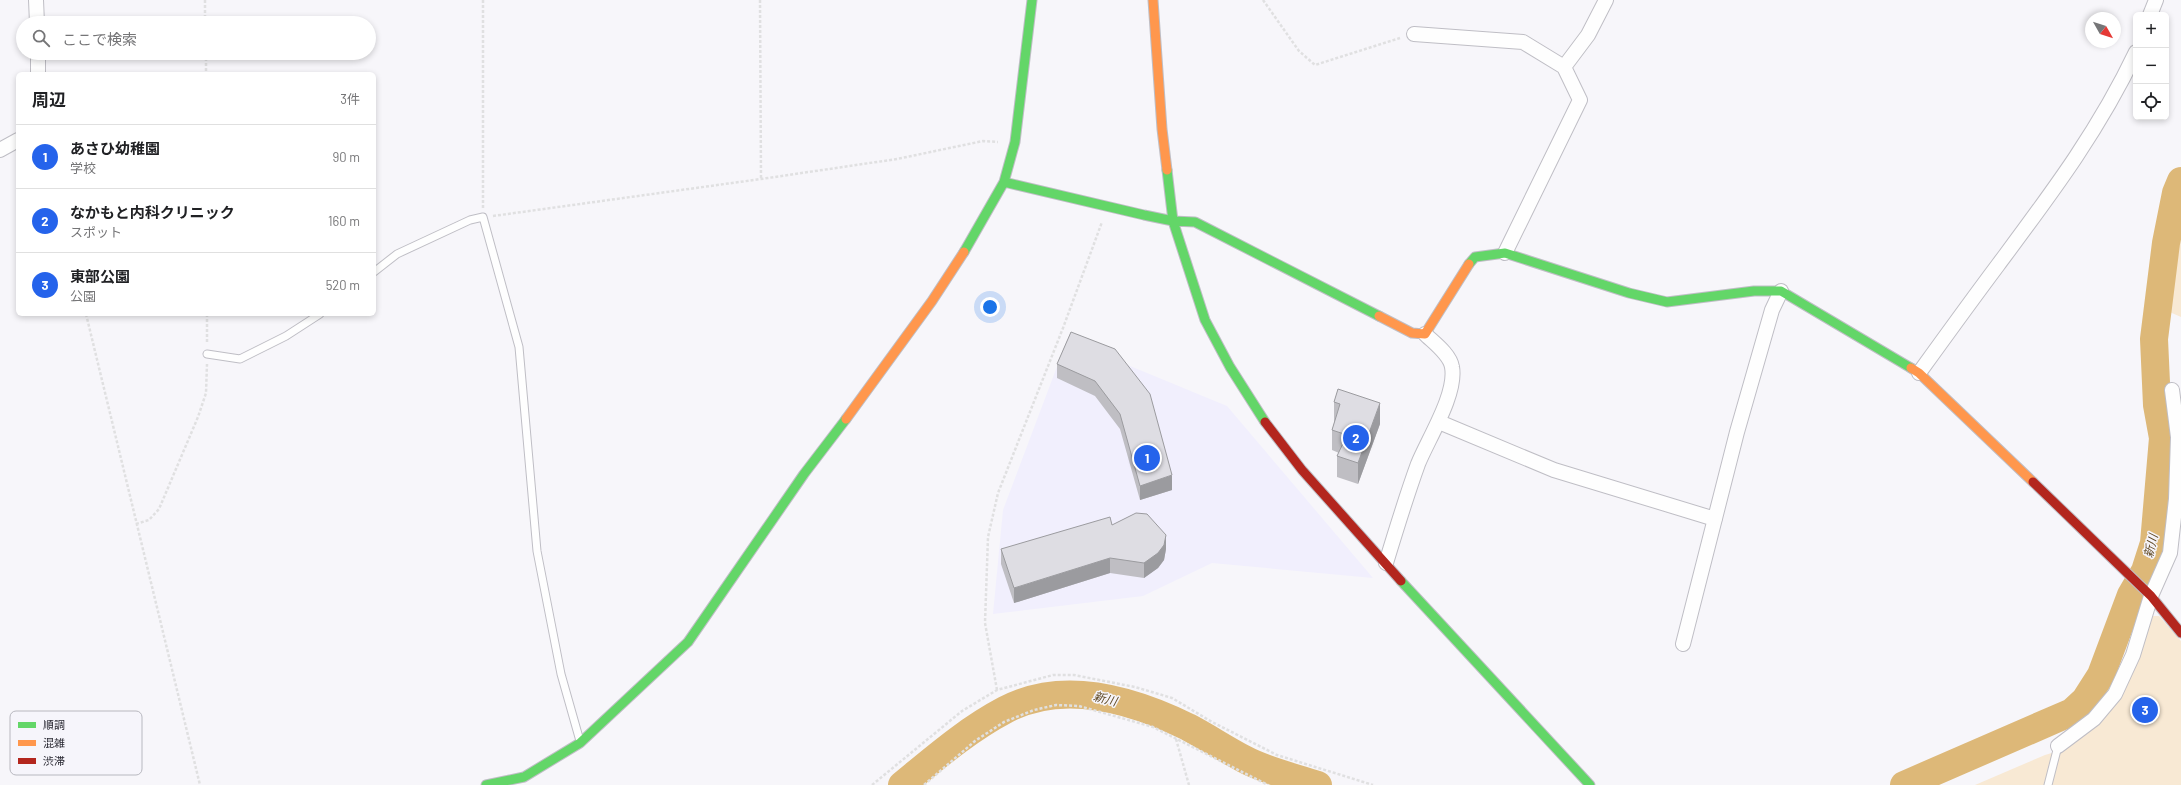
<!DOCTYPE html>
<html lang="ja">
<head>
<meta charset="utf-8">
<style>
  body { margin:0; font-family:Barlow,"Noto Sans JP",sans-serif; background:#f6f6f6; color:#202124 }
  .controls { position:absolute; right:12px; top:12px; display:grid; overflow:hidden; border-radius:6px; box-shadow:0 2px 6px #0003 }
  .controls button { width:36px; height:36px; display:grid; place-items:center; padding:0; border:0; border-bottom:1px solid #e0e0e0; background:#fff; color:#202124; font:20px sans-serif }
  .compass { position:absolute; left:2085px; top:12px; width:36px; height:36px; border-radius:50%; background:#fff; box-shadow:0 2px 6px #0003; rotate:129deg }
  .you { position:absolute; left:990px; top:307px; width:14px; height:14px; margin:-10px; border:3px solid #fff; border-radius:50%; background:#1a73e8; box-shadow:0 0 0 6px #1a73e833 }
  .badge { display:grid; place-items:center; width:26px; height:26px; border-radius:50%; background:#2563eb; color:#fff; font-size:13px; font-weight:700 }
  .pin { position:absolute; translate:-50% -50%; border:2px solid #fff; box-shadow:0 1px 4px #0006 }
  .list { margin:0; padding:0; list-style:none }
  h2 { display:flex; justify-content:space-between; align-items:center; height:52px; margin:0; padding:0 16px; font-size:17px }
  h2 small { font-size:13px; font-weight:400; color:#757577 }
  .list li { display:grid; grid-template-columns:26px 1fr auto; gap:12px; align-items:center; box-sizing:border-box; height:64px; padding:0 16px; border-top:1px solid #e0e0e0 }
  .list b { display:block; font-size:15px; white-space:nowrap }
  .list p { margin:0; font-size:13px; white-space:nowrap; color:#757577 }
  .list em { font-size:13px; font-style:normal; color:#757577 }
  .icon { flex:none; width:22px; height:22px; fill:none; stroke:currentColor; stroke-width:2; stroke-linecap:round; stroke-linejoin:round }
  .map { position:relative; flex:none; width:2181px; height:785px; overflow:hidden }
  .search { position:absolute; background:#fff; box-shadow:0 2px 6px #0003; left:16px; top:16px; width:360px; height:44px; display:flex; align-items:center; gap:10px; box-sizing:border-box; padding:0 14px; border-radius:22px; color:#757577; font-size:15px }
  .panel { position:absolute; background:#fff; box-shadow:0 2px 6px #0003; left:16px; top:72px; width:360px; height:244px; border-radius:6px }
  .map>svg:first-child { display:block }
  .built { fill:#f1effd }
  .green { fill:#f8e9d4 }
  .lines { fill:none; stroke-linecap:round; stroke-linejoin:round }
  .river { stroke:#ddb878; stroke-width:28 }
  .lane-casing { stroke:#bfbec5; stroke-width:9 }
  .street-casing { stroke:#bfbec5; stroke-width:16 }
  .fast-casing { stroke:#bfbec5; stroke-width:11 }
  .slow-casing { stroke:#bfbec5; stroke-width:11 }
  .jam-casing { stroke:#bfbec5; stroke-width:11 }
  .path { stroke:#e0e0e1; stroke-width:2.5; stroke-dasharray:3 2; stroke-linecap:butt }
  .lane { stroke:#fefefe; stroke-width:7 }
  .street { stroke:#fefefe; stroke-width:14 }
  .fast { stroke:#63d668; stroke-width:9 }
  .slow { stroke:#ff974d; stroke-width:9 }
  .jam { stroke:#b3261e; stroke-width:9 }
  .wall { fill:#bfbec3 }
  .shaded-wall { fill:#9b9b9f }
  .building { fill:#dedde3; stroke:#9b9b9f }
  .labels { text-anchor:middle; stroke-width:3; stroke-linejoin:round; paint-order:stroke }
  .water-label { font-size:12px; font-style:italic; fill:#614a25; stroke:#f6f5fb }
  .key { fill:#f6f5fb; stroke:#b8b8bf; stroke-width:1 }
  .key-label { font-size:11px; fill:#292832 }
</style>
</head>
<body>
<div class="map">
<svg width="2181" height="785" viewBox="0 0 2181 785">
  <rect width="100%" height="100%" fill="#f7f6fa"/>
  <path class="built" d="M1067,340L1227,406L1373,578L1212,563L1143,596L993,614L1003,510Z"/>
  <path class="green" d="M2181,210V317L2165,310Z
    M2151,616H2159L2181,641V785H1975L2045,755L2065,749L2100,723L2116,697Z"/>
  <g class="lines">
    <path class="river" d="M902,785C935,758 967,730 1005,710C1063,679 1133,700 1188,727C1207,737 1225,749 1244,759C1266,771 1294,777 1318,785
      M1904,785L2072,712L2085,700L2101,675L2131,595L2145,571L2154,543L2163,438L2157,405L2154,339L2166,243L2176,193L2181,181"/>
    <defs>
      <path id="lane" d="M374,272L397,254L470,220L483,217L519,347L537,551L561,674L580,741
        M207,354L240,359L286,336L320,314
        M2048,785L2058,746"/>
      <path id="street" d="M36,0L37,23
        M2150,15L2156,0
        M1414,34L1523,42L1564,67L1580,100L1505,253
        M38,53V74
        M1564,67L1588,35L1606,0
        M0,150L18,140
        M1919,373C1945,337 1971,301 1998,265C2050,195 2098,132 2136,52
        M1439,422L1554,470L1715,519
        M1386,563C1396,530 1406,497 1418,464C1428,439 1457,394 1452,367C1450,354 1433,342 1425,334
        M1683,644L1737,432L1772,310L1781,291
        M2058,746L2094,719L2115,694L2133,655L2151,596L2170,553L2176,499L2178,437L2172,390"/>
      <path id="fast" d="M1167,170L1173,221L1205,320L1230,367L1265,422
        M1004,182L1144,215L1173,221L1195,222L1379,316
        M964,252L1004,182L1015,142L1032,0
        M1469,264L1475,257L1505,253L1629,293L1667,302L1754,291H1781L1911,368
        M1401,581L1590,785
        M486,785L524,777L580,743L688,642L804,474L846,419"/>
      <path id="slow" d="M1153,0L1162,129L1167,170
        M1379,316L1412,333L1425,334L1469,264
        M1911,368L1919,373L2033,482
        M846,419L932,301L964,252"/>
      <path id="jam" d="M1265,422L1302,470L1401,581
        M2033,482L2151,596L2181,633"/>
    </defs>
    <use href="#lane" class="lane-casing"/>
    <use href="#street" class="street-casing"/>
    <use href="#fast" class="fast-casing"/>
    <use href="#slow" class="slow-casing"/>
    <use href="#jam" class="jam-casing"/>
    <path class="path" d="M205,0V23
      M483,0V208
      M760,0L761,179
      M1263,0L1299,51L1315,65L1400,38
      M206,53V74
      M493,216L761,179L897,159L983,141L998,142
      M86,314L200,785
      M207,314V343
      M136,524L149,520L159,509L198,417L206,393L207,364
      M997,690L985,623L988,537L998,493L1063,328L1102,222
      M1176,739L1189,785
      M872,785L962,711L997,690L1053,675H1074L1135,687L1172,698L1212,722L1277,755L1373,785
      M924,785L975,741L1004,722L1034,710L1056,705L1079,706L1153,727L1268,785"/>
    <use href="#lane" class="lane"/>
    <use href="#street" class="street"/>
    <use href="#fast" class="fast"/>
    <use href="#slow" class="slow"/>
    <use href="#jam" class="jam"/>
  </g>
  <path class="wall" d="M1071,332L1172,490L1140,500L1120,429L1095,396L1057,378V364Z
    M1338,389L1380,424L1358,484L1337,477V456L1339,453L1332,450V430L1334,423V402Z
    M1112,525L1166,549L1164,560L1158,568L1144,578L1110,573L1014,603L1001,564V549Z"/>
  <path class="shaded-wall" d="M1380,403V424L1358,484V463Z
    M1172,475V490L1140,500V486Z
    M1166,535V549L1164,560L1158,568L1144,578V563Z
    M1110,558V573L1014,603V588Z"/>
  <path class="building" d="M1071,332L1115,349L1150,394L1172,475L1140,486L1120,414L1095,381L1057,364Z
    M1338,389L1380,403L1358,463L1337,456L1347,435L1332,430L1340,404L1334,402Z
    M1136,513L1147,514L1166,535L1164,545L1158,553L1144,563L1110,558L1014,588L1001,549L1110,517L1112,525Z"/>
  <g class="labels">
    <g class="water-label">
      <text transform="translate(2151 546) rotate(-77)" y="4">新川</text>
      <text transform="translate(1105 699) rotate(14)" y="4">新川</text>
    </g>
  </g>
  <rect x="10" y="711" width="132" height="64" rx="6" class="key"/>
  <rect x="18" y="722" width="18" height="6" fill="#63d668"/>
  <rect x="18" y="740" width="18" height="6" fill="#ff974d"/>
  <rect x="18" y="758" width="18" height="6" fill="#b3261e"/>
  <g class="key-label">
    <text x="43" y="729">順調</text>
    <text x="43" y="747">混雑</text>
    <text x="43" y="765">渋滞</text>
  </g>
</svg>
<div class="controls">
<button>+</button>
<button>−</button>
<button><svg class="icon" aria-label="locate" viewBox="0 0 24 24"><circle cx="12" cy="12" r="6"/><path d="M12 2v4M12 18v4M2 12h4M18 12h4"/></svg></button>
</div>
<svg class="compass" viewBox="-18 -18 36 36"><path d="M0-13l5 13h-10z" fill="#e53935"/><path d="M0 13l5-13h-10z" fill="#757577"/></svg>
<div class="you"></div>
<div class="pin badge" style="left:1147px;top:458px">1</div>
<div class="pin badge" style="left:1356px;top:438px">2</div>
<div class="pin badge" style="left:2145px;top:710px">3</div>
<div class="search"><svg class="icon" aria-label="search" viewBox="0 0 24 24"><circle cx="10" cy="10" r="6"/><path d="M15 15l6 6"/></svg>ここで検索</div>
<section class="panel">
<h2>周辺<small>3件</small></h2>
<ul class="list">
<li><span class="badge">1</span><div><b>あさひ幼稚園</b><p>学校</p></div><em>90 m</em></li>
<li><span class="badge">2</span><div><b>なかもと内科クリニック</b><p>スポット</p></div><em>160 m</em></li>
<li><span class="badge">3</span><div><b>東部公園</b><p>公園</p></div><em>520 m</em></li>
</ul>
</section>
</div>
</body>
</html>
